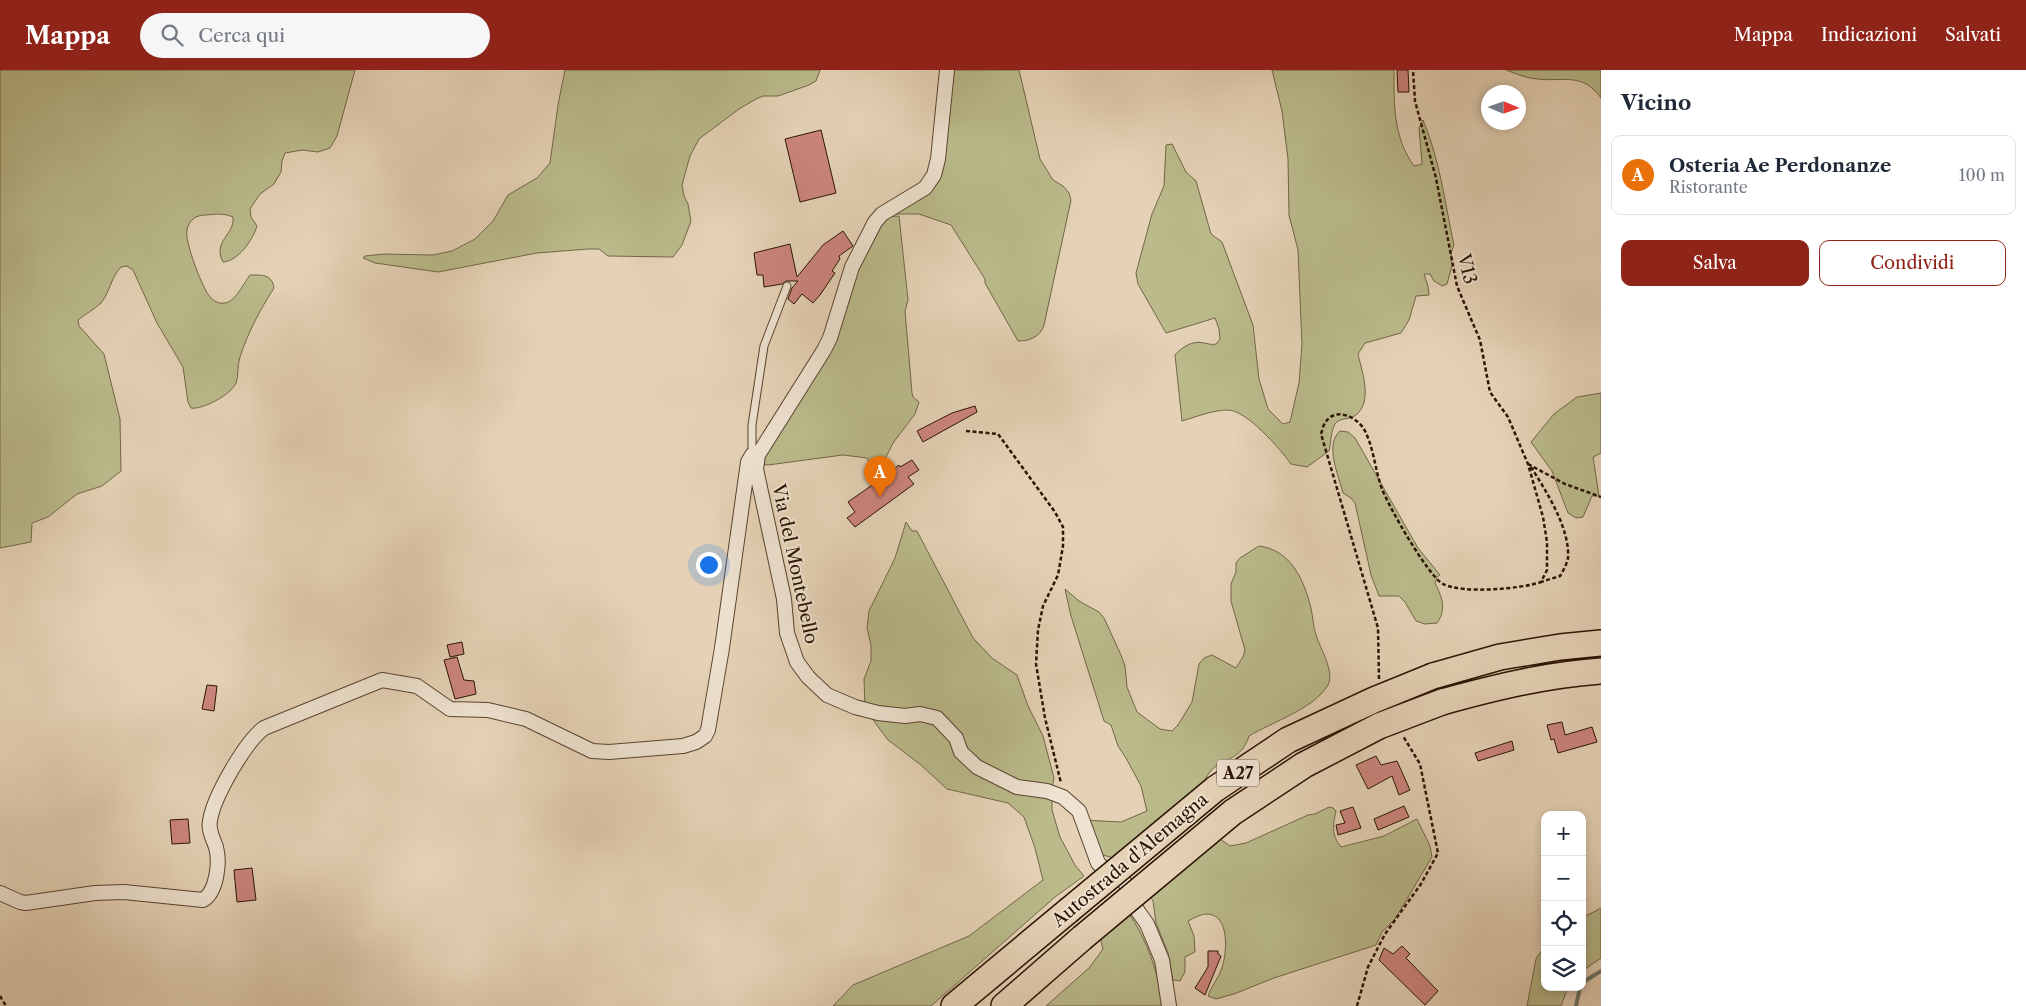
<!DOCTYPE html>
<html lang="it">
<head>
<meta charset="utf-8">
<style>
  body { margin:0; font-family:"Libre Caslon Text",serif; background:#f6f6f7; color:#1f2937 }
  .controls { position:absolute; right:15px; bottom:15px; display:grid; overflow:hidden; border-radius:10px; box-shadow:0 2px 8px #0003 }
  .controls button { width:45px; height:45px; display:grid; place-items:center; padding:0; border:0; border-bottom:1px solid #e0e1e3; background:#fff; color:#1f2937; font:25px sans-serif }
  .compass { position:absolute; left:1481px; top:15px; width:45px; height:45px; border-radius:50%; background:#fff; box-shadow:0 2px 8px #0003; rotate:92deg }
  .you { position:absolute; left:708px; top:494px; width:18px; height:18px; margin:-12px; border:4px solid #fff; border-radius:50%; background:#1a73e8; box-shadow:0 0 0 8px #1a73e833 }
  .badge { display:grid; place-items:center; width:32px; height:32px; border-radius:50%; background:#8f2418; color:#fff; font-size:16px; font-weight:700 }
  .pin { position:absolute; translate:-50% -41px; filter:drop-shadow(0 1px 2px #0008) }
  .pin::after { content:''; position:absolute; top:26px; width:18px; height:15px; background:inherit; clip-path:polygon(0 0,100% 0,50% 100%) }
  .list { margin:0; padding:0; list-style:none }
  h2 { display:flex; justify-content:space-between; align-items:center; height:65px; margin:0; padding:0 20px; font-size:21px }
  h2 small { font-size:16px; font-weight:400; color:#747a83 }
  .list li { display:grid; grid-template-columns:32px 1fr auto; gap:15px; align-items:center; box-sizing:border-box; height:80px; margin:0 10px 10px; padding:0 10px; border:1px solid #e0e1e3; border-radius:10px }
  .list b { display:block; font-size:19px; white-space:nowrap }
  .list p { margin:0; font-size:16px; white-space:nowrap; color:#747a83 }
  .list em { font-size:16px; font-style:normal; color:#747a83 }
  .actions { display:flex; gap:10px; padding:15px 20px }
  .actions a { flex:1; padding:11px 0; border:1px solid #8f2418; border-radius:10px; text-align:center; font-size:18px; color:#8f2418 }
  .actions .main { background:#8f2418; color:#fff }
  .icon { flex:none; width:28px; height:28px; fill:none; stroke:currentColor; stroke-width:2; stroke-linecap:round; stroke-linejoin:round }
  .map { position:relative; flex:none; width:1601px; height:936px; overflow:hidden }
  header { display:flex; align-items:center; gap:30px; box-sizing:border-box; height:70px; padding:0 25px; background:#8f2418; color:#fff }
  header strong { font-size:24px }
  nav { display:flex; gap:28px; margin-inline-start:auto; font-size:18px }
  .search { width:350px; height:45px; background:#f6f6f7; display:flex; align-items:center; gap:12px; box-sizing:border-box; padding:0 18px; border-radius:28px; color:#747a83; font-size:19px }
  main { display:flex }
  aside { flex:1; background:#fff }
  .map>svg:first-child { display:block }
  .green { fill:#baba8b; stroke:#726646 }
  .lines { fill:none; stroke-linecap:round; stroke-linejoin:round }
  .stream { stroke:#6b756c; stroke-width:4 }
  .building { fill:#cc857d; stroke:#2a1302 }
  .service-casing { stroke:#59432f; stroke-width:9 }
  .minor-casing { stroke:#59432f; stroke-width:16 }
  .motorway-casing { stroke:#2a1302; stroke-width:28 }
  .path { stroke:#2a1302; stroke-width:2.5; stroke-dasharray:4 2.5; stroke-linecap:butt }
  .service { stroke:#eee2d0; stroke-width:7 }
  .minor { stroke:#eee2d0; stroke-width:14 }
  .motorway { stroke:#e5d2b6; stroke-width:25 }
  .motorway-bridge-casing { stroke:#2a1302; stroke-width:28; stroke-linecap:butt }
  .motorway-bridge { stroke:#e5d2b6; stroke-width:25 }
  .labels { text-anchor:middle; stroke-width:4; stroke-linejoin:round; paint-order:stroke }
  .shield { fill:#eee2d0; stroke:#655140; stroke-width:1 }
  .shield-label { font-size:16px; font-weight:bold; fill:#2a1302 }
  .street-label { font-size:18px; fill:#2a1302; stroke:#eee2d0 }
</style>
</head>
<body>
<header>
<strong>Mappa</strong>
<div class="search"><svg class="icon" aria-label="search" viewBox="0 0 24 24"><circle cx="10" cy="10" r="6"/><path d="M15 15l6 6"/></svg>Cerca qui</div>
<nav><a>Mappa</a><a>Indicazioni</a><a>Salvati</a></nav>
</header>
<main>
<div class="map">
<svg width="1601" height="936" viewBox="0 0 1601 936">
  <rect width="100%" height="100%" fill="#e5d2b6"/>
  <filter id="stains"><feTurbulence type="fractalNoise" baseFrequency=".004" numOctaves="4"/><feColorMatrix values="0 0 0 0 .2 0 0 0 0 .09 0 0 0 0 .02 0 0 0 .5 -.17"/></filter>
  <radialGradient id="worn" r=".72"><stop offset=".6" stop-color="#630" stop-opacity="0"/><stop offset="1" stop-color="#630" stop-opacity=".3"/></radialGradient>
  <path class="green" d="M0,0H355L337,66L330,78L318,82L302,80L285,83L282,91L281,102L274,114L260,124L250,139L251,147L257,156C253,170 238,191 223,192C212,171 235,165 233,147C224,143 216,144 206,145C197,145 189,149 187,160C184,170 203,221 211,228C215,232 220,234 225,233C235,232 244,213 250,205C262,205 272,204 274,218C260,240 248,262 240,287C237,295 239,306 236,313C231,325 202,340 191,338L188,332L183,297L157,253L133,200L127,196L121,197C111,207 110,222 101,233C95,239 85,244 78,250L79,256L104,284L120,349L121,401L102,416L77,424L48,447L32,453L31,472L0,478Z
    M565,0H820L816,11L809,15L778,26H763L756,29L739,39L699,69L690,86L682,115L684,126L688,134L691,151L682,175L673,187L608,186L599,179H588L537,183L438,202L375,193L363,188L365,186L384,184L433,185L452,181L475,169L493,151L508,125L537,108L550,93L558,35Z
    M950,0H1019L1040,89L1053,110L1063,116L1069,123L1071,130L1044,255C1040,267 1030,271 1018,271L985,213V209L951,155L919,144H892L927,116Z
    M1272,0H1394C1394,34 1393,67 1414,96L1422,94L1419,58L1423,50C1440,90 1445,134 1454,175L1451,183L1452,196L1447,214L1442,216L1434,211L1430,204H1424L1428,216L1429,225L1416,226L1409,250L1401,263L1365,273L1358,284C1362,302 1373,331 1356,345C1350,350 1340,347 1335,354C1331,360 1331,373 1329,381L1307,397L1291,394C1281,380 1246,339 1227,340C1213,340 1196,347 1182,351L1175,285C1182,277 1193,270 1204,273C1210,274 1211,275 1216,274L1220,269L1219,259L1215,248L1166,263L1138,214L1136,203L1152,144L1164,116L1166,75L1172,74L1186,102L1196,111L1211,164L1222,172L1253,255L1259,309L1268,339L1283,354L1290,352L1299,313L1302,274L1298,180L1289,145L1288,89L1282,41Z
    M1506,0H1601V28C1583,2 1564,12 1537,9C1526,8 1517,4 1506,0Z
    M899,146L908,230L905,241L912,323L913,327L919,332L915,344L893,373L884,391L886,394L883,402L878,404L875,403L867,388L843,385L768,395L762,394L764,381L797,325L883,147Z
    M1601,323V383L1593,387L1599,426H1592L1583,447L1576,448L1568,443L1552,401L1531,372L1554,344L1577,327Z
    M1340,361L1348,362L1355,368L1418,478L1440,505L1437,507L1435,513C1442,527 1447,539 1437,553L1425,554L1416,551L1405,532L1399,526H1379L1371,505L1355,433L1351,428L1343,423C1339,406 1324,375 1340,361Z
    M906,452L912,461H917L973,568L992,588L1017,605L1028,636L1043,666L1054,708L1052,718V740L1060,767L1075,795L1084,806L1055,827L931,936H833L853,915L969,866L1043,810L1035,778L1024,747L1008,733L947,719L921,695L888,670L865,639L864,609L871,591V575L867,558L869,541L895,488Z
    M1259,476C1291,480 1304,510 1311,538C1313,547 1313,556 1316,565C1320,578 1335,602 1328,615C1314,639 1272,652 1249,666C1241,692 1221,687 1209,703C1207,706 1205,710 1204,714L1113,788L1100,784L1083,750L1121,752L1147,741L1141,716L1126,688L1118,676L1111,655L1104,651L1071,546L1065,519L1079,531L1099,542L1104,548L1121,585L1125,596L1127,617L1137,642L1160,659L1172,661L1178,655L1192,632L1199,594L1204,588L1212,585L1236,598L1243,587L1245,580L1231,531V514L1236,502V493L1240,488Z
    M1329,737L1333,738L1336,741C1333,754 1331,765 1341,777L1384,766L1417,749L1430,776L1432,787L1395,849L1382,862L1376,875L1274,908L1234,924L1216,929L1208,926C1211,916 1219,908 1222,898C1227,883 1230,844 1207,844C1201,844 1194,848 1188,851L1194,866L1195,882L1185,887V902L1180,911L1173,910L1168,883L1156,853L1153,831L1149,824L1217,767L1230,776L1246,773L1308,745L1315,744Z
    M1601,838V888L1582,901V848Z
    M1128,842C1148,871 1157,901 1164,936H1046L1090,897L1103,879L1100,867Z
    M1545,876V917H1568L1561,936H1527L1536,889Z"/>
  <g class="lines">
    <path class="stream" d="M1582,913L1601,901
      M1576,936L1580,917"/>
  </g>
  <path class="building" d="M1397,0H1408L1409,22H1398Z
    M821,60L836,123L800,132L785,69Z
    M843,161L853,176L839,186L840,189L832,201L835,203L820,225L813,233L802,224L794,234L788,229L792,218L798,211H786L782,214L764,217L763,205H757L754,183L790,174L797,207L823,175Z
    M975,336L977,342L923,372L917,361L952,343Z
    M912,390L919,400L908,407L914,414L855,457L847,448L855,442L848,432L878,411L899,395L900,397Z
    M462,572L464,584L450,587L447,575Z
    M457,587L464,610L474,611L476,624L455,629L444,590Z
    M207,615L217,616L214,641L202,639Z
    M1562,652L1565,665L1592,657L1597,672L1558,683L1554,669L1551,670L1547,655Z
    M1512,671L1514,680L1478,691L1475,683Z
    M1376,686L1381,695L1397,691L1410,720L1399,725L1392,706L1368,719L1356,695Z
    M1404,736L1409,747L1378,760L1374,749Z
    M1353,737L1361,758L1338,765L1336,755L1345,753L1340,741Z
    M188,749L190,773L172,774L170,750Z
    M252,798L256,830L237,832L234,800Z
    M1402,876L1410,884L1406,888L1438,921L1425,935L1379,890L1384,878L1393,884Z
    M1208,881H1218V884L1221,886L1205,925L1195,918L1208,897Z"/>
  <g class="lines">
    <defs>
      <path id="service" d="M752,385V355L764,276L787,216"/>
      <path id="minor" d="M947,0L938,89L934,105L925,118L882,144L875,152L852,197L830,268L824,280L758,385L756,399L784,529L787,563L797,592L808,607L827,625L855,637L878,643L905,646L920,644L937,648L956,668L961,682L977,697L1017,717L1047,721L1063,727L1079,741L1098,793L1102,797L1116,802L1132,822L1135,837L1147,854L1162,890L1169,936
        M0,823L20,832L26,833L95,823L124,822L203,830C217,822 220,792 216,777C213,769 208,759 210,751C213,728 245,672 264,658L382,610L417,616L450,639L488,640L526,649L592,681L609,682L683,676L696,672L705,666L708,660L722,578L748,392L752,385"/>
      <path id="motorway" d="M1433,606L1500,587L1560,577L1601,573
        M1442,632C1496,617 1546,605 1601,601
        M954,936L1068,841
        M1004,936L1082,868"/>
    </defs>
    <use href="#service" class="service-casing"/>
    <use href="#minor" class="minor-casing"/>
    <use href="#motorway" class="motorway-casing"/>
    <path class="path" d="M966,361L998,364L1055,442L1063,457V476L1058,505L1043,536L1038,560L1036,594L1045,648L1061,713
      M1528,394L1565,414L1601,427
      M1531,397C1546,421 1570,458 1568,488C1567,494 1563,501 1560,506L1541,512
      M1379,609L1378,558L1321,364C1322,361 1323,356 1325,353C1335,336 1358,347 1365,361C1374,379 1375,400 1382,419C1389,437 1428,506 1443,514C1462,524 1521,519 1541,512L1547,500V472L1543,447L1528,394L1508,347L1490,322L1480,270L1457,216L1436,108L1415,31L1413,0
      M0,926L6,936
      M1357,936L1368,897L1385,864L1421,814L1438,783L1420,694L1403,666"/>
    <use href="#service" class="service"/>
    <use href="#minor" class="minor"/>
    <use href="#motorway" class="motorway"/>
    <defs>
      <path id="motorway-bridge" d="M1068,841L1215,719L1288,670L1374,630L1433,606
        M1082,868L1233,742L1304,695L1379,656L1442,632"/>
    </defs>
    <use href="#motorway-bridge" class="motorway-bridge-casing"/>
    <use href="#motorway-bridge" class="motorway-bridge"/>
  </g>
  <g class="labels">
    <rect class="shield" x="1217" y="689.5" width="42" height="27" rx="4"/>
    <g class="shield-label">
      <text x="1238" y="709">A27</text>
    </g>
    <g class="street-label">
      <text transform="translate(1467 199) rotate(76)" y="6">V13</text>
      <text transform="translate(795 494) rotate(78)" y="6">Via del Montebello</text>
      <text transform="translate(1130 790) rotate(-40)" y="6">Autostrada d'Alemagna</text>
    </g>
  </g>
  <rect width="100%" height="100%" filter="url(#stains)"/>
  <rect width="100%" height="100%" fill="url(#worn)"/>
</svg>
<div class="controls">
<button>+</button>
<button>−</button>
<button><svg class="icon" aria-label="locate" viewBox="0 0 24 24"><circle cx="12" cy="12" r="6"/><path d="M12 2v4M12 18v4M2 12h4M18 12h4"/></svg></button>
<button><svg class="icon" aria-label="layers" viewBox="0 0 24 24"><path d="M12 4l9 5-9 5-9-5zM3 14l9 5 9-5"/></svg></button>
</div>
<svg class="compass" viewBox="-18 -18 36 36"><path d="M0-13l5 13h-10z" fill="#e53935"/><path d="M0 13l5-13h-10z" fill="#747a83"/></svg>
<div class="you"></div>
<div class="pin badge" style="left:880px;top:427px;background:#e8710a">A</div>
</div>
<aside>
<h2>Vicino<small></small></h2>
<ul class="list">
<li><span class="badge" style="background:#e8710a">A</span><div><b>Osteria Ae Perdonanze</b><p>Ristorante</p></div><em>100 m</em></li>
</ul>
<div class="actions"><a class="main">Salva</a><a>Condividi</a></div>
</aside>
</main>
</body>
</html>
